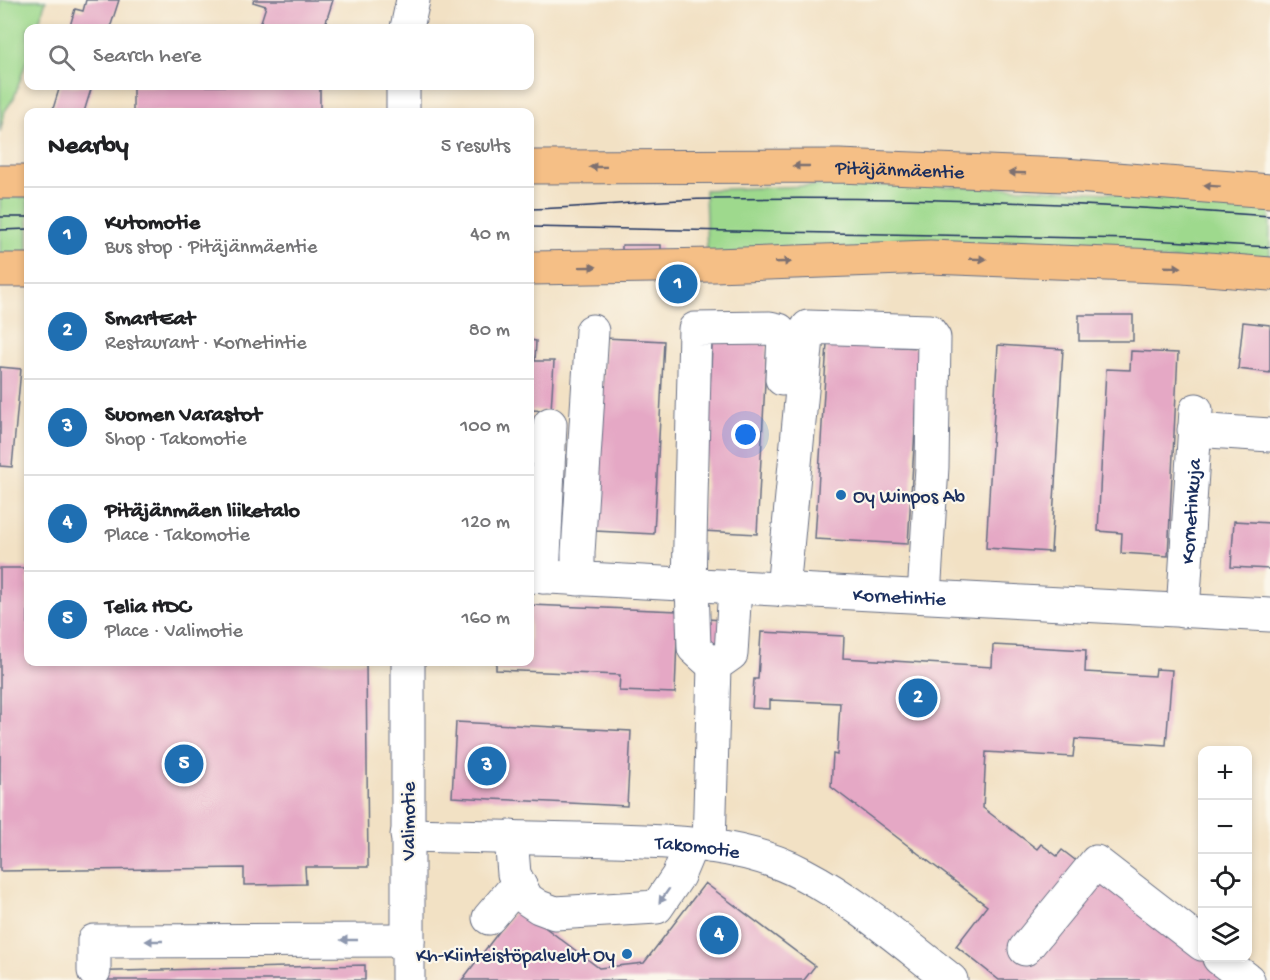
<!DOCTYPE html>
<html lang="en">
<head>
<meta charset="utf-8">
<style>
  body { margin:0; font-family:"Gochi Hand",sans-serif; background:#f2f2f2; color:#202124 }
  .controls { position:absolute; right:18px; bottom:18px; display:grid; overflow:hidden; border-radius:12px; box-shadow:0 3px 9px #0003 }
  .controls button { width:54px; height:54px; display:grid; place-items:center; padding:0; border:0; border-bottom:2px solid #e0e0e0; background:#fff; color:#202124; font:30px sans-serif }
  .you { position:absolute; left:746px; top:435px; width:21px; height:21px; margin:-15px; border:4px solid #fff; border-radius:50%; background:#1a73e8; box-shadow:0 0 0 9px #1a73e833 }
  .badge { display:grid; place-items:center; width:39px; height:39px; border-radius:50%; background:#1f6fb2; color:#fff; font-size:20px; font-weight:700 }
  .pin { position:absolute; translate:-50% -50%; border:3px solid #fff; box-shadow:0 2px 6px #0006 }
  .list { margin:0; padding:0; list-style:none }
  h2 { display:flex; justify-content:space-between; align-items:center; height:78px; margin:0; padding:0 24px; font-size:26px }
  h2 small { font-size:20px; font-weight:400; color:#757577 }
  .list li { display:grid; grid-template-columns:39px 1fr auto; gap:18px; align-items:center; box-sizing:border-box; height:96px; padding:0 24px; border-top:2px solid #e0e0e0 }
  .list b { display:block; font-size:22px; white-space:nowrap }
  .list p { margin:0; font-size:20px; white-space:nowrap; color:#757577 }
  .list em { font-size:20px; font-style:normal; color:#757577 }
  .icon { flex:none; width:33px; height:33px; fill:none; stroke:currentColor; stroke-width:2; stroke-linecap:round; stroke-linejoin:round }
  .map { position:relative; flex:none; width:1270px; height:980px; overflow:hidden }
  .search { position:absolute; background:#fff; box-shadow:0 3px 9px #0003; left:24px; top:24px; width:510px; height:66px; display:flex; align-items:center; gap:15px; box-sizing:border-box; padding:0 21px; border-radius:12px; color:#757577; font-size:22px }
  .panel { position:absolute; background:#fff; box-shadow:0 3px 9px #0003; left:24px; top:108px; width:510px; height:558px; border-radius:12px }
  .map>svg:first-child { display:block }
  .green { fill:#9ed98d; stroke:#5c8476; stroke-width:1.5 }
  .building { fill:#e5a8c5 }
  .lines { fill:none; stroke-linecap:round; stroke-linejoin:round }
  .minor-casing { stroke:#666d82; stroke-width:35 }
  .major-casing { stroke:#666d82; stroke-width:35 }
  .minor { stroke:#fff; stroke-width:33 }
  .major { stroke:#f5bf86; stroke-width:33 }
  .tram { stroke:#1b2f5e; stroke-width:1.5 }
  .oneway { fill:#7d7070 }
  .oneway2 { fill:#8d97ae }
  .poi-dot { fill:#1f6fb2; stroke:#fbf7ec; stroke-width:2 }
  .labels { text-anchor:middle; stroke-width:4.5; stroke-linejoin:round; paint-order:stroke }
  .street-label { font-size:20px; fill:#1b2f5e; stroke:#fbf7ec }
  .poi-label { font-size:20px; fill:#1b2f5e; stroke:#fbf7ec; text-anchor:start }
</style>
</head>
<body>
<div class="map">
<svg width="1270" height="980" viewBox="0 0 1270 980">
  <rect width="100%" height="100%" fill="#fbf7ec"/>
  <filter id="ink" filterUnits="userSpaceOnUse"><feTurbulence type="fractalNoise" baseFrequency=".0167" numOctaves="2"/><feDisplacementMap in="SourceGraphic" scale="12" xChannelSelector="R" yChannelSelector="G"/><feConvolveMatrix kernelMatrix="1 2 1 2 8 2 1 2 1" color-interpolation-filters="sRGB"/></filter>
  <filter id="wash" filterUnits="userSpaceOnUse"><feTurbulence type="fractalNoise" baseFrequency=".008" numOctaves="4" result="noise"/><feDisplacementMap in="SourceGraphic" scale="24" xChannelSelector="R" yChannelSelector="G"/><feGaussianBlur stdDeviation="1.35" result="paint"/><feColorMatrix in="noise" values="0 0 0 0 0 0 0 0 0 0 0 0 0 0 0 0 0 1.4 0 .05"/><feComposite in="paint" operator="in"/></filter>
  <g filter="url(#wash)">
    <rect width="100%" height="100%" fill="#f2e1c4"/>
    <path class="green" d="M0,0H46L37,28H28V57L14,98L5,111L0,132Z
      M855,184L1026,188L1270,203V261L707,254L705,190Z
      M0,197H28V261L0,262Z"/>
    <g id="blocks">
      <path class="building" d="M86,0H119L110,28H78L70,26L75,9L83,11Z
        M254,0H333L324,28H259L266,6L253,2Z
        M60,86H92L84,112H52Z
        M133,86H320V112H133Z
        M622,245H661V254H622Z
        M1079,315H1133V341H1079Z
        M1243,322L1270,325V373L1238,369Z
        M605,338L664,341L654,534L595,531Z
        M530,340L536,341L535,361H554L551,411L532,410L531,423H530Z
        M708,341L767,344L757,534L703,531L712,347H707Z
        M827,343L920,348L908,544L815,539Z
        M998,345L1063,349L1051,552L986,548Z
        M1131,351L1178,353L1168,556L1121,553L1122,533L1098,531L1106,369L1130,370Z
        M0,367L21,369L12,467L0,466Z
        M1234,521L1270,523V569L1231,567Z
        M0,568H28V662H366L368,867H305L306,884L244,885V868L0,871Z
        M530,605L678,611L675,693L619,691L620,675L496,670V662H530Z
        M706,619L725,620L723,644L705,643Z
        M761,632L844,636L843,658L992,667L993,645L1086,650L1085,672L1155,676L1156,669L1172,670L1166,745L1075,739L1073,757L986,752L983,808L1037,849L1041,844L1057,856L1062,850L1232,980H999L956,946L987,906L831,787L833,754L837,755L840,703L770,700V709L752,708L754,679H758Z
        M456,722L631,731L627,806L452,797Z
        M705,883L815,966L804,980H462L518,907L599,968L644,963Z
        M365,965V980H79V972Z"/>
    </g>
  </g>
  <g filter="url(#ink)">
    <use href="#blocks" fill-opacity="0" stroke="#666d82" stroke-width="1.5"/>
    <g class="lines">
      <defs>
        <g id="minor">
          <path d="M407,28L413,0"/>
          <path d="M403,86V112"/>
          <path d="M1194,430L1270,435"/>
          <path id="s1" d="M530,576L1270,615"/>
          <path d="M543,577L550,424"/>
          <path d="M578,579V553L592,331"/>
          <path d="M689,585L695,329L770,328L779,330L784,336L782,379"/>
          <path d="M692,585L694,648L714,666"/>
          <path d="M783,590L808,327L929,331L934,338L932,467L924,596"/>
          <path id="s2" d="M1183,611L1196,410"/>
          <path id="s3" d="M407,835C464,836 522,838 580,839C654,842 735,838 803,874C857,902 903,943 951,980"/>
          <path d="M511,837L514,874L527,899L539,907L555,913L657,907L678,876L691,845"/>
          <path d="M709,846L714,666L731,654L735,587"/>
          <path d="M489,918L518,884"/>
          <path d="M1025,949L1096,862L1202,944"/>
          <path d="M1219,958L1248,980"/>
          <path d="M94,971V941L408,940"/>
          <path d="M408,980V662"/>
        </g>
        <g id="major">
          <path id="s4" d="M530,167L839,166L1064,175L1270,191"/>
          <path d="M0,182H28"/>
          <path d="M530,268L715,265L930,257L1183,267L1270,274"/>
          <path d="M0,270H28"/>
        </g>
      </defs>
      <use href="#minor" class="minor-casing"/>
      <use href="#major" class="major-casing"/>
      <use href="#minor" class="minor"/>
      <use href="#major" class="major"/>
      <path class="tram" d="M530,209C592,208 654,199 716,199C900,196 1086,203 1270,216
        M0,217H28
        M530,227L1135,239L1270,247
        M0,230L28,229"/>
    </g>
    <defs><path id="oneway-solid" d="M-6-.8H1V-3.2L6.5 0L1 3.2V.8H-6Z" transform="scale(1.5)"/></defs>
    <g class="oneway">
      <use href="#oneway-solid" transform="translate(801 166) rotate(180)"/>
      <use href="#oneway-solid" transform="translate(598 167) rotate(179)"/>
      <use href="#oneway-solid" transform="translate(1017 173) rotate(-178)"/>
      <use href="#oneway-solid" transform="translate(1212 186) rotate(-176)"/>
      <use href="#oneway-solid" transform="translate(978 259) rotate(2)"/>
      <use href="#oneway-solid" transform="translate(783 262) rotate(-2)"/>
      <use href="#oneway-solid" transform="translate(588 267) rotate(-1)"/>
      <use href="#oneway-solid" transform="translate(1173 267) rotate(2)"/>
    </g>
    <g class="oneway2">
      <use href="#oneway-solid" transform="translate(664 896) rotate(125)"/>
      <use href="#oneway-solid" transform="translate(349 940) rotate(180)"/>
      <use href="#oneway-solid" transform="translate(154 941) rotate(180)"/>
    </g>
  </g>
  <g class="poi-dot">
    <circle cx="841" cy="495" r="6"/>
    <circle cx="627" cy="954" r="6"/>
  </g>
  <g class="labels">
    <g class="street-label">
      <text dy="7" stroke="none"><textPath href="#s4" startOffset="370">Pitäjänmäentie</textPath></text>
      <text dy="7" stroke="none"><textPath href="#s2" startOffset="100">Kornetinkuja</textPath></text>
      <text dy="7" stroke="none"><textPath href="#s1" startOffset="370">Kornetintie</textPath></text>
      <text transform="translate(407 821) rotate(-90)" y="7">Valimotie</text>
      <text dy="7" stroke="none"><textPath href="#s3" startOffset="291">Takomotie</textPath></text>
    </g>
    <g class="poi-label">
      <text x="853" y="502">Oy Winpos Ab</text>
      <text x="615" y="961" text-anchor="end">Kh-Kiinteistöpalvelut Oy</text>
    </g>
  </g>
</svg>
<div class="controls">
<button>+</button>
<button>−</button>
<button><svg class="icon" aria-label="locate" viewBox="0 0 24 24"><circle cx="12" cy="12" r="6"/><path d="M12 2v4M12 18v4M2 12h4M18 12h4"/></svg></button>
<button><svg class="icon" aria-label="layers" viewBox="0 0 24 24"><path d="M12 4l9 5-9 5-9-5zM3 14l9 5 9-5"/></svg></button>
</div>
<div class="you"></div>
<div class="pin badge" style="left:678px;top:284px">1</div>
<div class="pin badge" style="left:918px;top:698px">2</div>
<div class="pin badge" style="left:487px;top:766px">3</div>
<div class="pin badge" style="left:719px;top:935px">4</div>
<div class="pin badge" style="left:184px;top:764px">5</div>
<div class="search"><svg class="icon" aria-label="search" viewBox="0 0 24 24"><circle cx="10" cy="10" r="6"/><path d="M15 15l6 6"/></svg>Search here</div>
<section class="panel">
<h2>Nearby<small>5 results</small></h2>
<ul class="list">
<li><span class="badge">1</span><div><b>Kutomotie</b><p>Bus stop · Pitäjänmäentie</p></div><em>40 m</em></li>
<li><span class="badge">2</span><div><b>SmartEat</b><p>Restaurant · Kornetintie</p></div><em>80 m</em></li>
<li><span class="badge">3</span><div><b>Suomen Varastot</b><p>Shop · Takomotie</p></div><em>100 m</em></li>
<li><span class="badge">4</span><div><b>Pitäjänmäen liiketalo</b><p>Place · Takomotie</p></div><em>120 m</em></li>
<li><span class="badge">5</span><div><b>Telia HDC</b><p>Place · Valimotie</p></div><em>160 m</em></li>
</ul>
</section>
</div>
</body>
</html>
